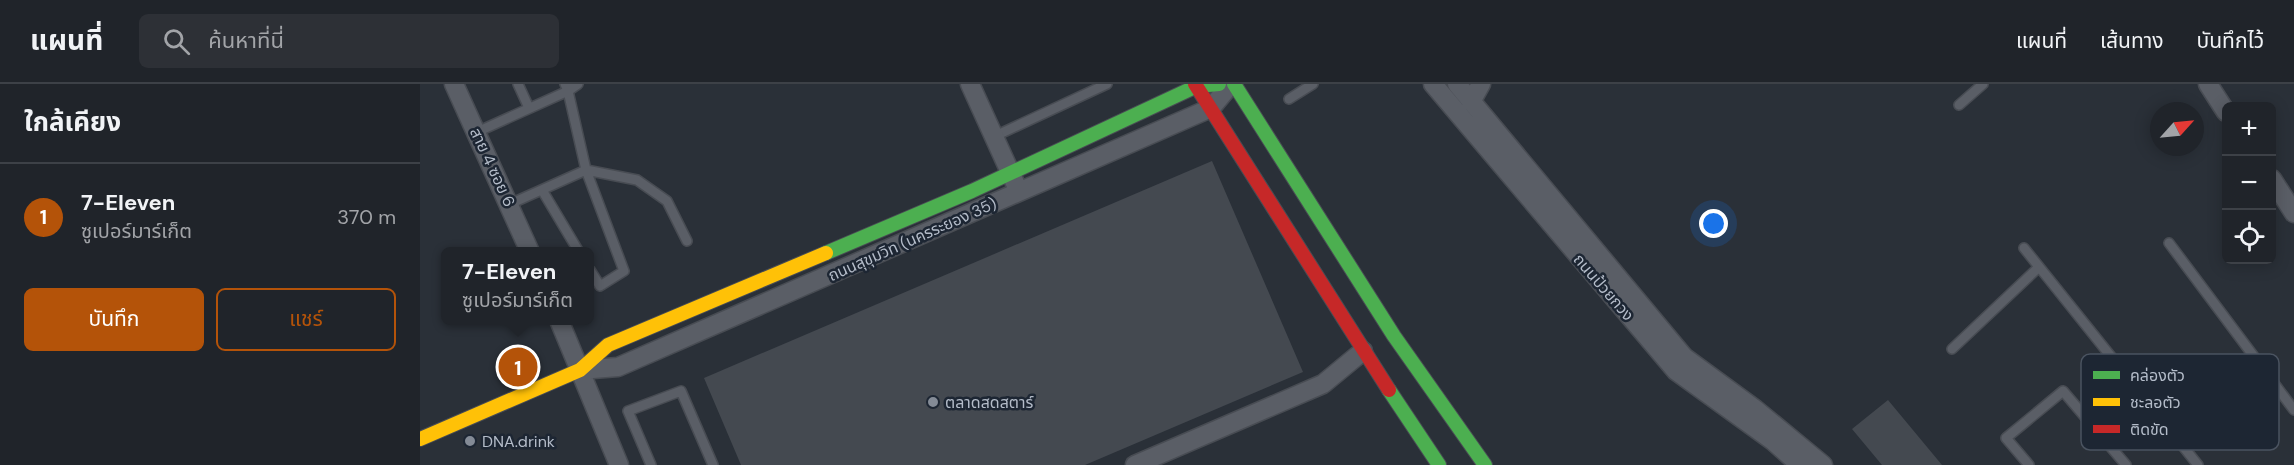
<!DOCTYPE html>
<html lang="th">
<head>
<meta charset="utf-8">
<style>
  body { margin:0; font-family:"DM Sans","Noto Sans Thai",sans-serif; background:#2d3036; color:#f1f3f6 }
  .controls { position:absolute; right:18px; top:18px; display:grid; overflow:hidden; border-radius:9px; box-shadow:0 3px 15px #0003 }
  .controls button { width:54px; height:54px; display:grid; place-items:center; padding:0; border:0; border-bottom:2px solid #3d4147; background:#20242a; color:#f1f3f6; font:30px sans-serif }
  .compass { position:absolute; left:1730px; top:18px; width:54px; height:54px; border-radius:50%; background:#20242a; box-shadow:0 3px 15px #0003; rotate:63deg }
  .you { position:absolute; left:1294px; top:140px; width:21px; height:21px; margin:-15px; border:4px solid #fff; border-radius:50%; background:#1a73e8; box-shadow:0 0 0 9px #1a73e833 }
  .badge { display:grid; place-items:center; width:39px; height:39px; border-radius:50%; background:#b45309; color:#fff; font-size:20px; font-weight:700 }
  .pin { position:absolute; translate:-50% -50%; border:3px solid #fff; box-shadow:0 2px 6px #0006 }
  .popup { position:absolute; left:21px; top:163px; width:153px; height:78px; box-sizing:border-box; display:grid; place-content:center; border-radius:9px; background:#20242a; filter:drop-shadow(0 2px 4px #0005); font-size:20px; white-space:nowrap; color:#a2a4a8 }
  .popup b { font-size:22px; color:#f1f3f6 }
  .popup::after { content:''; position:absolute; left:50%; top:100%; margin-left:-12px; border:12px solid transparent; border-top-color:#20242a }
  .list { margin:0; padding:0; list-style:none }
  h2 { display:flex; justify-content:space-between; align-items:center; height:78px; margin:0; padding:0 24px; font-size:26px }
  h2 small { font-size:20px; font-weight:400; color:#a2a4a8 }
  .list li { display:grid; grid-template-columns:39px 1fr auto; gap:18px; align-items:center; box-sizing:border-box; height:108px; padding:0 24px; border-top:2px solid #3d4147 }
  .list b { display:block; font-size:22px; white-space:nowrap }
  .list p { margin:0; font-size:20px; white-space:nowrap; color:#a2a4a8 }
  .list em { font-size:20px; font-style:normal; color:#a2a4a8 }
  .actions { display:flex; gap:12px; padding:18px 24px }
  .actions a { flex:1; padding:14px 0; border:2px solid #b45309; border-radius:9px; text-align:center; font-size:21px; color:#b45309 }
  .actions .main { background:#b45309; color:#fff }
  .icon { flex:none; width:33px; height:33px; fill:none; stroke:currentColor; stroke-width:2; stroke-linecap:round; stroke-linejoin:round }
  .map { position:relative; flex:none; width:1874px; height:381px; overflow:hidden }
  header { display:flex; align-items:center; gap:36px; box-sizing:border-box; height:84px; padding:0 30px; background:#20242a; border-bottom:2px solid #3d4147 }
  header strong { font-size:28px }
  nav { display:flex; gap:33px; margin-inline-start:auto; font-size:21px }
  .search { width:420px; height:54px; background:#2d3036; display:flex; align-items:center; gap:15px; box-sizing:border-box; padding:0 21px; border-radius:9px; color:#a2a4a8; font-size:22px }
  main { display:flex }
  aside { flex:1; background:#20242a }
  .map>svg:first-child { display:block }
  .building { fill:#444950 }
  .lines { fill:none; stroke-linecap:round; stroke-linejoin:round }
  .lane-casing { stroke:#484c53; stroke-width:12 }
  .street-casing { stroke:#484c53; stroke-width:21 }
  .fast-casing { stroke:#484c53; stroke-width:16 }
  .slow-casing { stroke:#484c53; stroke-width:16 }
  .jam-casing { stroke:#484c53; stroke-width:16 }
  .lane { stroke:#5a5e66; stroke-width:9 }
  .street { stroke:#5a5e66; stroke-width:18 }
  .fast { stroke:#4caf50; stroke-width:14 }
  .slow { stroke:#ffc107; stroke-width:14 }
  .jam { stroke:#c62828; stroke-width:14 }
  .poi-dot { fill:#848b96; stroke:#1d2633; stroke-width:2 }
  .labels { text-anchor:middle; stroke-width:5; stroke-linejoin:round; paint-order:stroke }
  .street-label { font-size:16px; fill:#b4bcc9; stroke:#1d2633 }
  .poi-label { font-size:16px; fill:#b4bcc9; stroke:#1d2633; text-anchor:start }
  .key { fill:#1d2633; stroke:#4a5360; stroke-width:1.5 }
  .key-label { font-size:16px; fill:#b4bcc9 }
</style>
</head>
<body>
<header>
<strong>แผนที่</strong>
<div class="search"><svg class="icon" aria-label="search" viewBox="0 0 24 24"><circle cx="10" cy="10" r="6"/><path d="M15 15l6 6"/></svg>ค้นหาที่นี่</div>
<nav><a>แผนที่</a><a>เส้นทาง</a><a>บันทึกไว้</a></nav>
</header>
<main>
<aside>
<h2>ใกล้เคียง<small></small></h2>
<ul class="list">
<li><span class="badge">1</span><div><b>7-Eleven</b><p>ซูเปอร์มาร์เก็ต</p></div><em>370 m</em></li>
</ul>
<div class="actions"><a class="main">บันทึก</a><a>แชร์</a></div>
</aside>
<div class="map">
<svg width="1874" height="381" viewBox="0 0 1874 381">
  <rect width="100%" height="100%" fill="#2a3038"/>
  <path class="building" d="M792,77L883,288L665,381H321L284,294Z
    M1468,316L1522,381H1462L1432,345Z"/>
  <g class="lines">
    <defs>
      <path id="lane" d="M98,0L109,24
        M145,0L148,7L158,0
        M869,15L893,0
        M1539,21L1563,0
        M57,48L148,7L166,86L204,187L180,202L170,186
        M573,53L687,0
        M122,106L159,168
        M90,120L166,86L217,96L247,117L267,157
        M1749,159L1874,326
        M1604,164L1778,381
        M1532,265L1619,183
        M231,381L208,327L261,307L293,381
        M1609,381L1586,354L1643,307L1706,381"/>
      <path id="street" d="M34,0L110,168
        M550,0L595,99
        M1013,0L1256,287L1353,357L1380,381
        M1037,0L1264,273L1335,325L1403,381
        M1788,0L1806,28
        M1051,18L1061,0
        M1852,95L1874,129
        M139,236L199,381
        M160,286L198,283L791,24L811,0
        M715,381L903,300L943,267"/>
      <path id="fast" d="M814,0L974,252L1065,381
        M406,169L552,107L777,2L799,0
        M969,306L1019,381"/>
      <path id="slow" d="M0,355L160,286L188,261L406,169"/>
      <path id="jam" d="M775,0L969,306"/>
    </defs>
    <use href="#lane" class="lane-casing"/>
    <use href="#street" class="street-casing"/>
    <use href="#fast" class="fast-casing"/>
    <use href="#slow" class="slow-casing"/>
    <use href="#jam" class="jam-casing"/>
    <use href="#lane" class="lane"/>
    <use href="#street" class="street"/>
    <use href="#fast" class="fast"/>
    <use href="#slow" class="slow"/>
    <use href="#jam" class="jam"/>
  </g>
  <g class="poi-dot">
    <circle cx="513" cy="318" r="6"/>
    <circle cx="50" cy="357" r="6"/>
  </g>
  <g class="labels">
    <g class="street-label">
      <text transform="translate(73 83) rotate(65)" y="6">สาย 4 ซอย 6</text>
      <text transform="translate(492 155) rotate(-24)" y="6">ถนนสุขุมวิท (นครระยอง 35)</text>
      <text transform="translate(1184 203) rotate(49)" y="6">ถนนป้วยกวง</text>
    </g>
    <g class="poi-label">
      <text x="525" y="324">ตลาดสดสตาร์</text>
      <text x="62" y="363">DNA.drink</text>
    </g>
  </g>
  <rect x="1661" y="270" width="198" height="96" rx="9" class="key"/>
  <rect x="1673" y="287" width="27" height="8" fill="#4caf50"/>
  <rect x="1673" y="314" width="27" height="8" fill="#ffc107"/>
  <rect x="1673" y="341" width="27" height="8" fill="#c62828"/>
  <g class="key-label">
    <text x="1710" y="297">คล่องตัว</text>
    <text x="1710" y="324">ชะลอตัว</text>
    <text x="1710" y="351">ติดขัด</text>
  </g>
</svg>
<div class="controls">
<button>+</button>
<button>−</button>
<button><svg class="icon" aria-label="locate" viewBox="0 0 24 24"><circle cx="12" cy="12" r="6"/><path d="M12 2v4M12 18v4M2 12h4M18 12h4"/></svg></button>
</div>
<svg class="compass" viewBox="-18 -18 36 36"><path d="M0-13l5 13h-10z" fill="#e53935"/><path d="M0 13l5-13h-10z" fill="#a2a4a8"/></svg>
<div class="you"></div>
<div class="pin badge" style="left:98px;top:283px">1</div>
<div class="popup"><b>7-Eleven</b>ซูเปอร์มาร์เก็ต</div>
</div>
</main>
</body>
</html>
